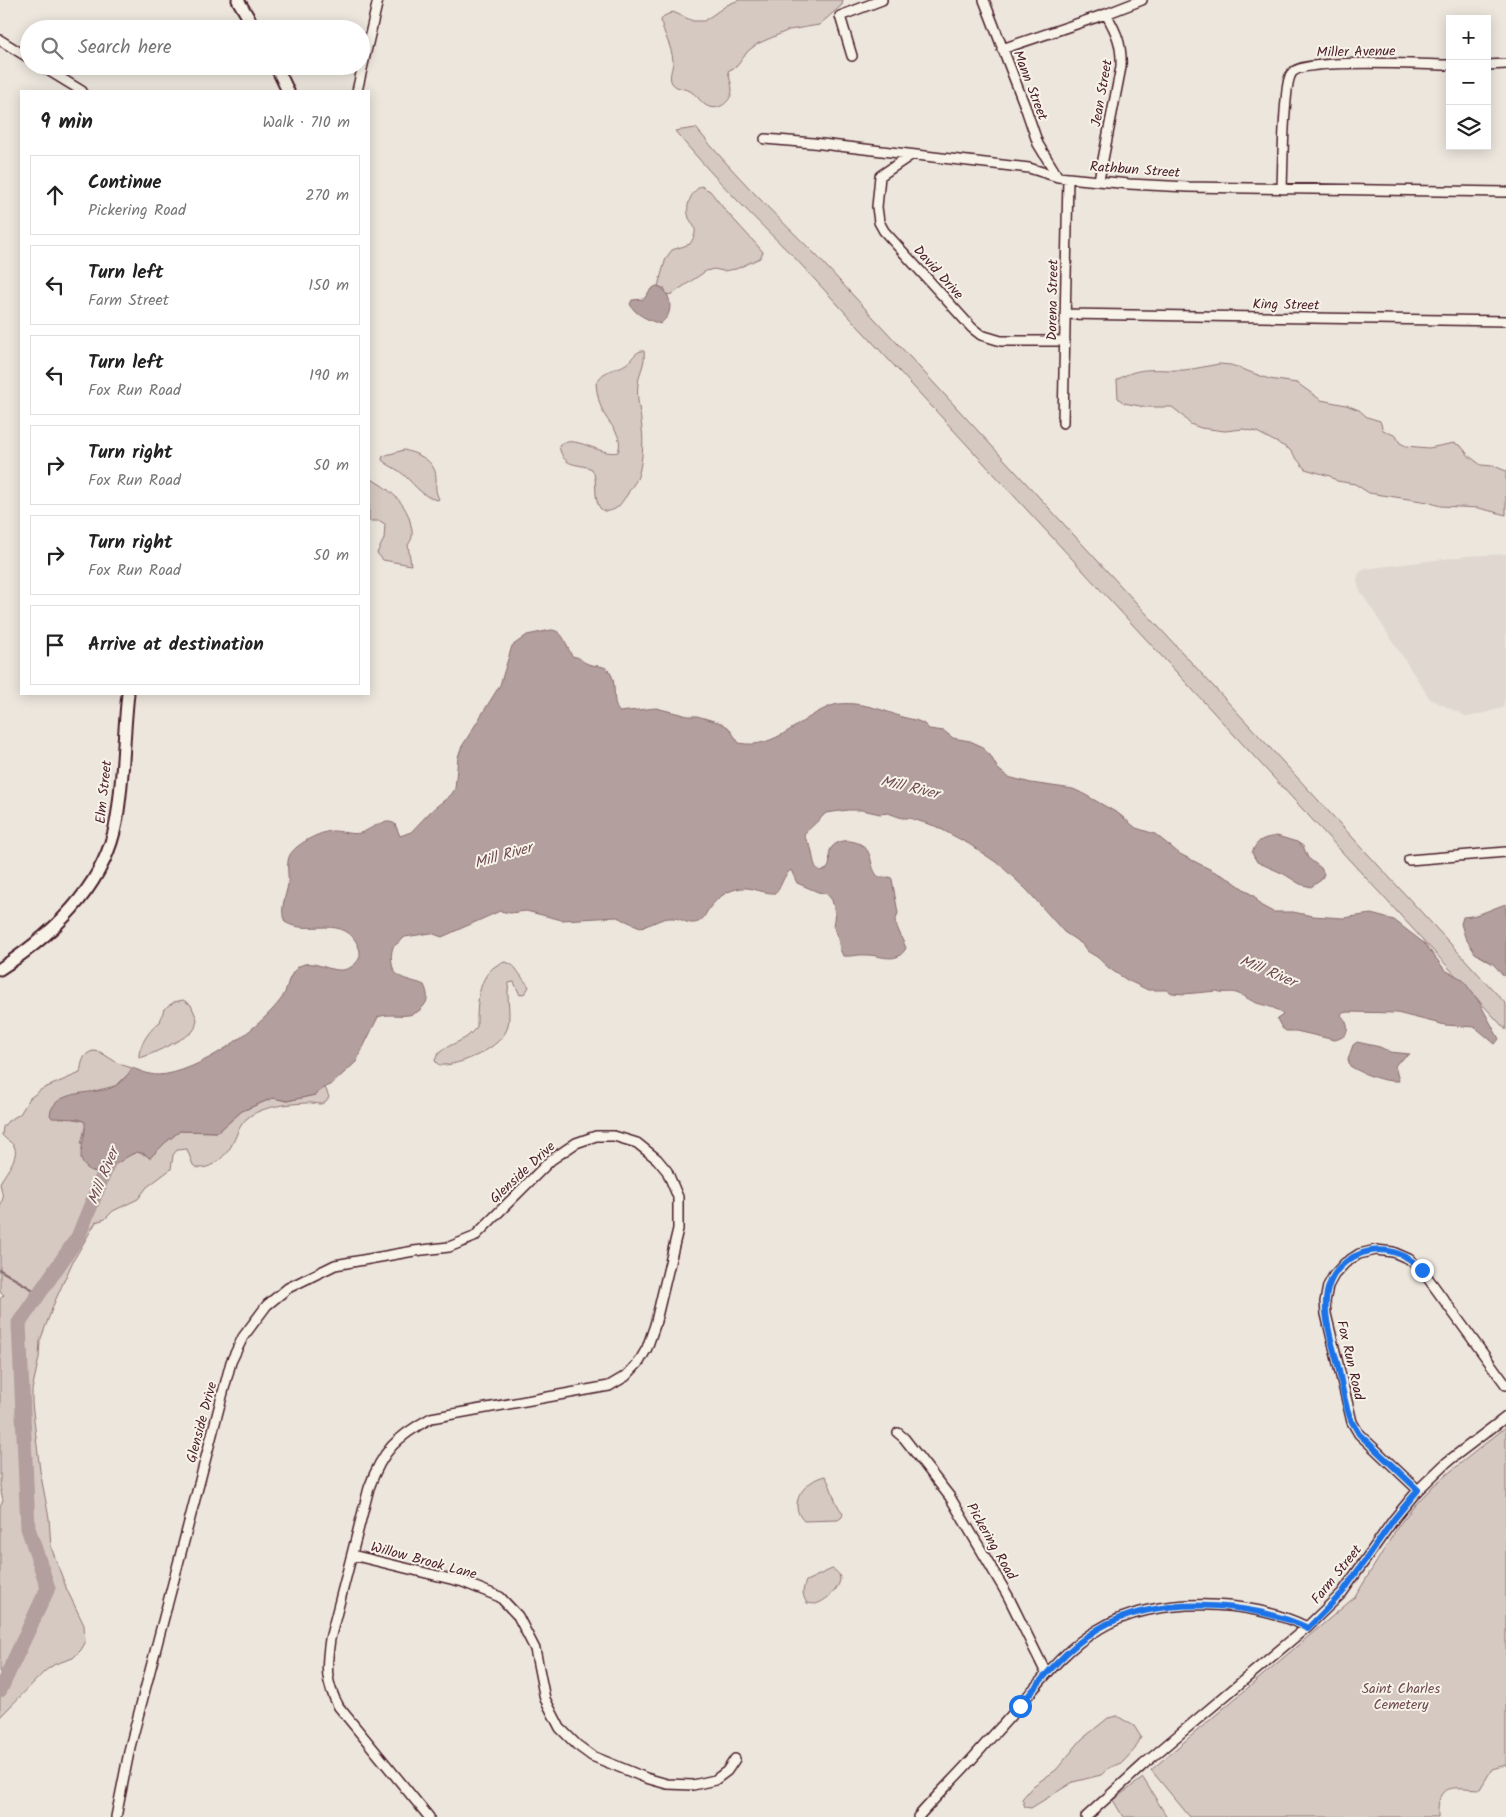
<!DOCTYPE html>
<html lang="en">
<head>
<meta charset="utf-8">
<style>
  body { margin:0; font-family:Kalam,sans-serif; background:#f2f2f2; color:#222 }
  .controls { position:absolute; right:15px; top:15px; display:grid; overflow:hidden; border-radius:0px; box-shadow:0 2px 12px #0003 }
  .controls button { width:45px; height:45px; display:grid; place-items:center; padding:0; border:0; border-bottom:1px solid #e0e0e0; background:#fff; color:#222; font:25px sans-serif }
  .stop { position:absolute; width:15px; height:15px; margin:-11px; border:4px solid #1a73e8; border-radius:50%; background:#fff }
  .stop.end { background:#1a73e8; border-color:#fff; box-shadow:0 1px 5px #0008 }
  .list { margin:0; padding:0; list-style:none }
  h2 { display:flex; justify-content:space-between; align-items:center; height:65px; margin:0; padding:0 20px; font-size:21px }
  h2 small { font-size:16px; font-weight:400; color:#767676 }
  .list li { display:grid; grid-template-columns:32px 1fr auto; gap:15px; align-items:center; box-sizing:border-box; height:80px; margin:0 10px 10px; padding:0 10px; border:1px solid #e0e0e0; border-radius:0px }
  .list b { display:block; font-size:19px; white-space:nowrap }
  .list p { margin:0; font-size:16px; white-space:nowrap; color:#767676 }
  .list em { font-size:16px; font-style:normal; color:#767676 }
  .icon { flex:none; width:28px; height:28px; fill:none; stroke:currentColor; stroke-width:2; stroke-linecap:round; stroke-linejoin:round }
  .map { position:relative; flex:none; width:1506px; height:1817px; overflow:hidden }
  .search { position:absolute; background:#fff; box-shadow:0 2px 12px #0003; left:20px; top:20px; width:350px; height:55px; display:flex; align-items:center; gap:12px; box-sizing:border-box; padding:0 18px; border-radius:28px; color:#767676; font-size:19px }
  .panel { position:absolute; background:#fff; box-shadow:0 2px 12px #0003; left:20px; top:90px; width:350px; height:605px; border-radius:0px }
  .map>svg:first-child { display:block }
  .built { fill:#e0d7d0 }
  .green { fill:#d5c9c2; stroke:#907476 }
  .water { fill:#b39f9d; stroke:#896c6f }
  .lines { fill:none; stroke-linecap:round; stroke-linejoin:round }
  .stream { stroke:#896c6f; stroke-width:2.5 }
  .river { stroke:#b39f9d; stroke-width:15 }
  .minor-casing { stroke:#4a1f2b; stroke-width:12 }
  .major-casing { stroke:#4a1f2b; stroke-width:15 }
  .minor { stroke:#f7f3e8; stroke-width:9 }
  .major { stroke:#f7f3e8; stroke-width:11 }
  .route { stroke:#1a73e8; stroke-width:6 }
  .labels { text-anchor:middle; stroke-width:4; stroke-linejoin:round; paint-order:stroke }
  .street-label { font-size:14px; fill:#4a1f2b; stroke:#f7f3e8 }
  .park-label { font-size:14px; fill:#6d4a51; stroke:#f7f3e8 }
  .water-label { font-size:15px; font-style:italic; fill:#6f4c53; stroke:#f7f3e8 }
</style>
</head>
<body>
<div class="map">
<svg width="1506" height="1817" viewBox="0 0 1506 1817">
  <rect width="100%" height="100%" fill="#ece6dd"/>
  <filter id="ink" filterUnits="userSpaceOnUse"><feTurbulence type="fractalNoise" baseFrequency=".02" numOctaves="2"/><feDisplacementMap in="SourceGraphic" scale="10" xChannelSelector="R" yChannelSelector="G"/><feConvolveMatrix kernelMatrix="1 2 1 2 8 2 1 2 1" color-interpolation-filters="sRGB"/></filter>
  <g filter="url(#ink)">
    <path class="built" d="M1506,554V694L1503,708L1468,717L1430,699L1359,589L1357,580L1359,573L1365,569L1467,556Z"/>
    <path class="green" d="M739,0H843L842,5L819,25L789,30L757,44L748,51L737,66L728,71C729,77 732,84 732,90C731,104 715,113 704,104C699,100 696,94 690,91C684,88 676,89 672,83C668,77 673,68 673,61C672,46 663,34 661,20L664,16L673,12L693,21H704L727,5Z
      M696,128C733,173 774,214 815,254L1506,1004V1030L794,257C753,217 712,176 675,131Z
      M701,186L710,191L725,210L757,245L763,252L760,258L736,269L723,271L714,269L706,271L672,294L666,295L665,289L658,286L666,258L672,250L690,244C692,240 696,235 695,229C694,225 691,222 689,218C685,207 690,193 701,186Z
      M641,351H644C646,363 639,372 638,384C636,399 641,414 642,429C644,442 642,467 637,479C634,484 630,489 627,495C623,500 620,506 615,509C610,511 605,513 601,509C592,500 599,481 592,469C576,462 564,469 559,446C573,432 601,457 618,452C624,435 610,426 603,412C599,403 597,394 596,384C604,368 613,372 626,364C632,360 634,353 641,351Z
      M1219,364L1231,365L1269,379L1297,383L1321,400L1346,405L1359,410L1367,417L1380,421L1383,430L1396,436L1400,443L1406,446L1429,448L1454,443L1461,446L1469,456L1481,465L1494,466L1506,471V515L1479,508L1440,506L1428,502L1369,493L1355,484L1337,481L1330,476L1305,469L1289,449L1257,432L1243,429L1225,431L1201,428L1190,424L1181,414L1172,407H1145L1124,403L1118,398L1117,380C1140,365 1158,371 1184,370C1195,369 1207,366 1219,364Z
      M404,450C419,454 437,461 436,480C436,488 435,491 439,499L438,500C421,498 412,480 399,471C393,467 387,465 382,460L383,456Z
      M369,478C389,488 408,504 411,526C413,534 413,538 408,545L411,565L383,560L377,553L384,539L385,524L380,521H369Z
      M505,962C514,964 516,969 521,976C524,981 527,983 529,987L525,993L520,995L514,982L509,983C506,997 511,1011 508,1025C505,1047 458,1067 439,1065L435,1061C438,1047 458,1044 468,1036C471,1033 474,1030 477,1027C477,1004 477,969 505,962Z
      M183,1000L191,1005L197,1019C196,1023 196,1028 193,1031C190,1036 145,1058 139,1058C138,1046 151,1028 160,1022L164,1009L174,1002Z
      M93,1051L100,1052L119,1064L132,1068L129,1074L115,1086L94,1091L74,1119L84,1121L86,1124L81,1144L126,1157L137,1152L151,1157L166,1142L180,1131L218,1132L242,1111L273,1098L287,1101L315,1095L325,1087L329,1097C327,1100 325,1103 321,1104C316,1104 310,1102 306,1103C288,1104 264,1106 250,1116C238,1124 237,1137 230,1148C224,1158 204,1175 193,1165L187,1149L177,1150L173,1155L171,1169L147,1187L138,1199L113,1211L105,1219L96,1222L73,1261L55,1301L40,1341L39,1358L32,1390V1403L40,1471L49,1518L51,1547L67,1590L84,1625L85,1643L81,1650L73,1658L55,1664L45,1671L0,1717V1506L3,1500L0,1487V1299L4,1295L0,1291V1206L3,1198L0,1183C5,1173 20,1157 14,1146C12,1142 6,1140 2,1135L3,1127L8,1121L20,1114L30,1098L42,1089L80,1073C82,1063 82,1054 93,1051Z
      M1506,1427V1765L1492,1769L1480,1789C1451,1788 1437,1781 1438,1817H1190L1151,1770L1355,1597L1399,1525L1415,1505L1433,1486L1451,1471Z
      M825,1476C833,1488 833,1502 843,1513L842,1517L838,1520L804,1521C786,1503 806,1480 825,1476Z
      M832,1569C853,1578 827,1602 815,1604C814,1604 807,1603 807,1603C802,1595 802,1591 806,1581Z
      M1117,1716L1134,1726L1141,1737L1135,1749L1123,1762L1109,1768L1101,1775L1073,1782L1031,1808L1025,1807L1022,1799L1033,1786L1056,1770L1082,1739L1108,1718Z
      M1143,1778L1167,1817H1123L1113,1800Z"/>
    <path class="water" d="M656,286C668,287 673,305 668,315C667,318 662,322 660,324C649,320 635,315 630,304L632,300L644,299L650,290Z
      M551,630C564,630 566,646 572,656C583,658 579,660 586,663C593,667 603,664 608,670C619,681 610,700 619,712L656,708L688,716H697L721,723L728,727L739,743C776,751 802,715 834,705C853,700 881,709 899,716C910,720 922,719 929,729L944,731L953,738L970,741L979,745L990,755L998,769L1008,777L1031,783L1073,789L1082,793L1119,814L1136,828L1155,834L1180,854L1231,880L1255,897L1260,905L1273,912H1293L1313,916L1343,918L1371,914L1394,920L1425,944L1445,970L1462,979L1478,1000L1499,1039L1495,1044L1475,1027L1445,1025L1397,1013L1348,1012L1342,1013L1341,1015C1350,1025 1351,1036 1335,1040L1296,1031H1286L1282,1028L1277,1019L1283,1015C1276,1006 1264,1006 1254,1002C1248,999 1243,995 1236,993C1230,991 1223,994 1217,991L1184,994L1172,993L1167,990H1148L1127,980L1110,969L1097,957L1087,951L1082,944L1064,932L1027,890L1000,865L969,844L935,826L909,818H902L888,813L880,814L862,810H848L826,813L804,834C805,840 809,843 811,848C814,858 813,876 827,869C833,862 826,854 832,847C836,842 844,840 850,841C878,845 866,868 880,878L890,877L892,879L898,913L895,922L906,948C897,965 881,955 867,955C858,954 852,957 843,956L840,949L837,934L833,926L835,913L832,900L827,894L818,892L797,883L791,870C783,875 782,886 776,893C764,894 753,887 742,888C726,890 716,899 708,910C705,915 703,920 698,922C688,926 682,918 673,918C661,917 651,926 640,927L617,917L562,920L526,911L510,913L500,911L442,937L431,933L405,937L393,947C391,953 391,958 392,964C395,981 412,979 424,985C427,991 429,999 425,1004C413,1023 394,1011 378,1017L356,1062L332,1084L325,1087L315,1095L287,1101L273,1098L242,1111L218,1132L180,1131L166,1142L151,1157L149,1158L145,1154L137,1152C124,1156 100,1181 87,1168C83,1165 82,1162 81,1158C81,1145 86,1134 85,1122L79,1119L52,1118L50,1115C53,1090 91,1094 108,1089C118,1086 127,1077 132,1068C141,1071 149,1075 158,1075C196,1074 260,1029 282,998C287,991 287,981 292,974C309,946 336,986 357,962C360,958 361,954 359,948C346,912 307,937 285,922C279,909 286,897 288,884C289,875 286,866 289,857C293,845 321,831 333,831C343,831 350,835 360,833C371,830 384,817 395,824L400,836L411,832L432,810L451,795L455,789L458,757L461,748L500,685L512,646L527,635Z
      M1277,836L1297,842L1303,846L1308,858L1321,868L1324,874L1321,880L1311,887L1300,884L1284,874L1257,862L1252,853C1257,839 1264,838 1277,836Z
      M1506,904V978L1493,964L1475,953L1465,937L1461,924L1463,917C1480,916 1490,909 1506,904Z
      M1357,1042L1380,1047L1390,1052L1410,1054L1398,1062L1395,1066L1399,1081C1383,1082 1363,1074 1350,1066L1348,1059L1353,1045Z"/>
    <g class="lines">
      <path class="stream" d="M0,1270L40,1294"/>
      <path class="river" d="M0,1690L48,1588L28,1528L19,1323L78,1237L113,1151"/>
      <defs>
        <path id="minor" d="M984,0L1026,109L1038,144L1058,177
          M0,40L29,58
          M1002,49L1106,14L1142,0
          M852,56L840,16L882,0
          M1487,65L1506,64
          M41,66L82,91
          M357,91L378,0
          M765,139L813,143L1029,168L1058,177L1129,184L1188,187L1506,192
          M911,155L880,176L877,207L879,222L884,231L972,328L981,335L1001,341H1065
          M1099,180L1121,67C1122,45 1117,33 1106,14
          M1282,189C1283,159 1283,130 1286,100C1287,92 1287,81 1291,74C1300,57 1426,65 1450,65
          M1066,314L1506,321
          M1063,423L1068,178
          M1409,860L1506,852
          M898,1433L904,1438L950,1497L1008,1596L1046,1673
          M1418,1490L1359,1434L1352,1422L1326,1314L1325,1302L1328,1286L1334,1275L1345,1263L1359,1254L1376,1250L1393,1252L1409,1259L1422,1270L1506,1385
          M352,1555L463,1582L500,1597L518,1616L535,1649L545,1699L560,1728L577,1745L592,1756L646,1778L667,1784L693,1785L715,1780L727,1771L735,1759
          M116,1817L130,1747L231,1362L243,1337L267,1305L288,1288L335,1265L414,1251L449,1247L474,1237L551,1160L576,1143L596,1136H614L637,1143L657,1159L667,1171L678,1197V1229L655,1325L647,1348L639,1362L626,1376L609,1386L431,1418C396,1437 382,1451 369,1488L330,1639C326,1667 325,1682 339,1707L429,1817
          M918,1817C938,1794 960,1773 980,1750C993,1735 1007,1721 1020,1705C1044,1677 1066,1648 1099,1629C1154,1595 1251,1599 1307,1627
          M1086,1817L1144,1764L1307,1627L1342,1593L1394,1519L1418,1490L1447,1462L1506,1417"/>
        <path id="major" d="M238,0L255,29
          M276,66L288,91
          M0,969C52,935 104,887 116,823C124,781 123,737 128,694"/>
      </defs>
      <use href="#minor" class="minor-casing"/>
      <use href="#major" class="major-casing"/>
      <use href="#minor" class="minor"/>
      <use href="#major" class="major"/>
    </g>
  </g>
  <g class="lines" filter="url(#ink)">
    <path class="route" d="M1020,1706C1043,1677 1066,1649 1098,1629C1152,1595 1252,1601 1308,1628L1342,1593L1394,1519L1418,1490L1359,1434L1352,1422C1344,1405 1342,1384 1338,1366C1330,1334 1314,1295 1340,1267C1348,1259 1359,1253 1370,1251C1390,1248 1408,1255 1422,1270"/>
  </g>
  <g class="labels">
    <g class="street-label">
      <text transform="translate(1356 51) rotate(-1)" y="5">Miller Avenue</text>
      <text transform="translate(1031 85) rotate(69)" y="5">Mann Street</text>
      <text transform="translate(1101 93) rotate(-80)" y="5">Jean Street</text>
      <text transform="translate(1135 169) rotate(4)" y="5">Rathbun Street</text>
      <text transform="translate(939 272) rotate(48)" y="5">David Drive</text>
      <text transform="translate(1052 300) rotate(-89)" y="5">Dorena Street</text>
      <text transform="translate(1286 304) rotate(1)" y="5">King Street</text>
      <text transform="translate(103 792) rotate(-84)" y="5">Elm Street</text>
      <text transform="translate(522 1172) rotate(-43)" y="5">Glenside Drive</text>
      <text transform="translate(1351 1360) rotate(77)" y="5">Fox Run Road</text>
      <text transform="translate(201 1422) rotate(-75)" y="5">Glenside Drive</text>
      <text transform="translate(992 1541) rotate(60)" y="5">Pickering Road</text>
      <text transform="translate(424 1560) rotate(15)" y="5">Willow Brook Lane</text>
      <text transform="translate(1336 1574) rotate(-51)" y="5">Farm Street</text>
    </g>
    <g class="park-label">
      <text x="1401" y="1693">Saint Charles<tspan x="1401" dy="16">Cemetery</tspan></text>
    </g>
    <g class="water-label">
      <text transform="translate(910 787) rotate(13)" y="5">Mill River</text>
      <text transform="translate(503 855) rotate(-16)" y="5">Mill River</text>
      <text transform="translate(1268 971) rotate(23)" y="5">Mill River</text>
      <text transform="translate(103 1176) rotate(-68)" y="5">Mill River</text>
    </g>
  </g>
</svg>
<div class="controls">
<button>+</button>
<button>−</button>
<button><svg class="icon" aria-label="layers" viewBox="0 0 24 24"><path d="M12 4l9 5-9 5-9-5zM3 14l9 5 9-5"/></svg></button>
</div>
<div class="stop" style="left:1020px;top:1706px"></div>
<div class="stop end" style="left:1422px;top:1270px"></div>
<div class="search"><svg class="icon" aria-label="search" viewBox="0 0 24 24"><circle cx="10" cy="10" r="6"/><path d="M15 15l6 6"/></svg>Search here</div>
<section class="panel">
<h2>9 min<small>Walk · 710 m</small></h2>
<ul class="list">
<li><svg class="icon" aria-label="ahead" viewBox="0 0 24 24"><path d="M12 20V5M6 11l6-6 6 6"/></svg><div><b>Continue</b><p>Pickering Road</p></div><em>270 m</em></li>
<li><svg class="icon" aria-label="left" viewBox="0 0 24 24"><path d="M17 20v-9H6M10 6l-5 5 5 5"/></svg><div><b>Turn left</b><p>Farm Street</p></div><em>150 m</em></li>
<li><svg class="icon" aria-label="left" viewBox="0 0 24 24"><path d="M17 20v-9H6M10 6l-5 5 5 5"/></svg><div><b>Turn left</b><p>Fox Run Road</p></div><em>190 m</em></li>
<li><svg class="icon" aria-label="right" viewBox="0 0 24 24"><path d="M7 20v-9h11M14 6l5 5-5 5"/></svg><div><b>Turn right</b><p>Fox Run Road</p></div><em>50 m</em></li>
<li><svg class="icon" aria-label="right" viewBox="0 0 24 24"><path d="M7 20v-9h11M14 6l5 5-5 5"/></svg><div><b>Turn right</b><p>Fox Run Road</p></div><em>50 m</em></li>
<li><svg class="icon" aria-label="arrive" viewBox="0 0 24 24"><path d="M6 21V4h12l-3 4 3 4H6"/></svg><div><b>Arrive at destination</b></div></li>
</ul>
</section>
</div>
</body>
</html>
